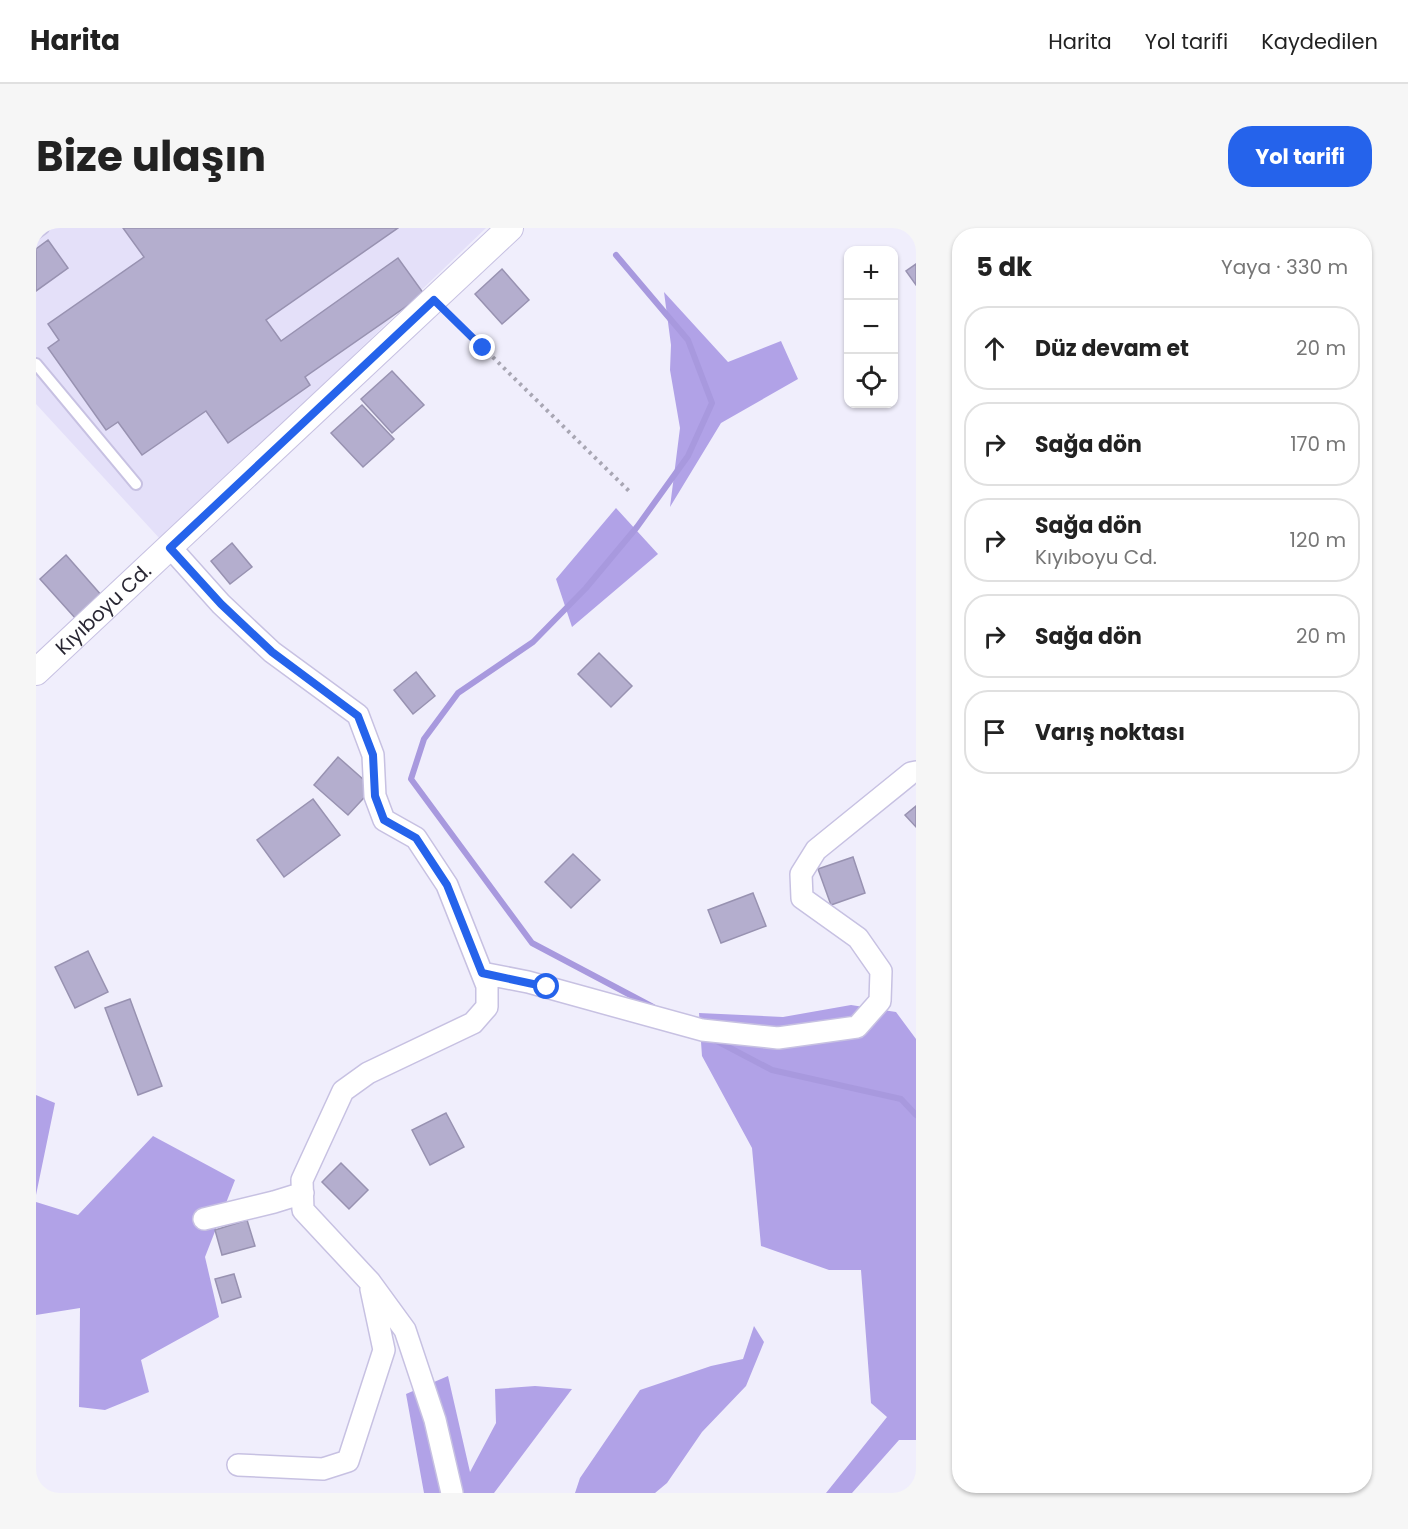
<!DOCTYPE html>
<html lang="tr">
<head>
<meta charset="utf-8">
<style>
  body { margin:0; font-family:Poppins,sans-serif; background:#f6f6f6; color:#222 }
  .controls { position:absolute; right:18px; top:18px; display:grid; overflow:hidden; border-radius:12px; box-shadow:0 2px 4px #0004 }
  .controls button { width:54px; height:54px; display:grid; place-items:center; padding:0; border:0; border-bottom:2px solid #e0e0e0; background:#fff; color:#222; font:30px sans-serif }
  .stop { position:absolute; width:18px; height:18px; margin:-14px; border:4px solid #2563eb; border-radius:50%; background:#fff }
  .stop.end { background:#2563eb; border-color:#fff; box-shadow:0 2px 6px #0008 }
  .list { margin:0; padding:0; list-style:none }
  h2 { display:flex; justify-content:space-between; align-items:center; height:78px; margin:0; padding:0 24px; font-size:26px }
  h2 small { font-size:20px; font-weight:400; color:#767676 }
  .list li { display:grid; grid-template-columns:39px 1fr auto; gap:18px; align-items:center; box-sizing:border-box; height:84px; margin:0 12px 12px; padding:0 12px; border:2px solid #e0e0e0; border-radius:24px }
  .list b { display:block; font-size:22px; white-space:nowrap }
  .list p { margin:0; font-size:20px; white-space:nowrap; color:#767676 }
  .list em { font-size:20px; font-style:normal; color:#767676 }
  .icon { flex:none; width:33px; height:33px; fill:none; stroke:currentColor; stroke-width:2; stroke-linecap:round; stroke-linejoin:round }
  .map { position:relative; flex:none; width:880px; height:1265px; overflow:hidden; border-radius:24px }
  header { display:flex; align-items:center; gap:36px; box-sizing:border-box; height:84px; padding:0 30px; background:#fff; border-bottom:2px solid #e0e0e0 }
  header strong { font-size:28px }
  nav { display:flex; gap:33px; margin-inline-start:auto; font-size:21px }
  .intro { display:flex; align-items:center; justify-content:space-between; box-sizing:border-box; height:144px; padding:0 36px }
  h1 { margin:0; font-size:42px }
  .button { padding:15px 27px; border-radius:24px; background:#2563eb; color:#fff; font-size:21px; font-weight:700 }
  main { display:flex; gap:36px; padding:0 36px }
  aside { flex:1; background:#fff; border-radius:24px; box-shadow:0 2px 4px #0004 }
  .map>svg:first-child { display:block }
  .built { fill:#e4e0f9 }
  .forest { fill:#b1a2e7 }
  .lines { fill:none; stroke-linecap:round; stroke-linejoin:round }
  .stream { stroke:#a899de; stroke-width:6 }
  .building { fill:#b4aece; stroke:#9892b1; stroke-width:1.5 }
  .service-casing { stroke:#c7c1e2; stroke-width:14 }
  .minor-casing { stroke:#c7c1e2; stroke-width:24 }
  .tertiary-casing { stroke:#c7c1e2; stroke-width:28 }
  .path { stroke:#a8a6b3; stroke-width:4; stroke-dasharray:3 4.5; stroke-linecap:butt }
  .service { stroke:#fff; stroke-width:10 }
  .minor { stroke:#fff; stroke-width:21 }
  .tertiary { stroke:#fff; stroke-width:26 }
  .route { stroke:#2563eb; stroke-width:8 }
  .labels { text-anchor:middle; stroke-width:4.5; stroke-linejoin:round; paint-order:stroke }
  .street-label { font-size:20px; fill:#292733; stroke:#fff }
</style>
</head>
<body>
<header>
<strong>Harita</strong>
<nav><a>Harita</a><a>Yol tarifi</a><a>Kaydedilen</a></nav>
</header>
<div class="intro"><h1>Bize ulaşın</h1><a class="button">Yol tarifi</a></div>
<main>
<div class="map">
<svg width="880" height="1265" viewBox="0 0 880 1265">
  <rect width="100%" height="100%" fill="#f0eefc"/>
  <path class="built" d="M0,0H450L125,312L0,176Z"/>
  <path class="forest" d="M628,64L692,134L745,113L762,151L685,195L634,279L644,200L634,142L635,117Z
    M580,280L622,326L536,399L520,351Z
    M815,777L860,784L880,811V1212H863L816,1265H790L851,1189L835,1175L825,1042H793L725,1018L716,920L666,828L663,785L747,789Z
    M0,867L19,875L0,967Z
    M117,908L199,952L169,1029L183,1089L105,1132L113,1164L69,1182L43,1179L44,1080L0,1087V974L42,987Z
    M718,1098L728,1114L710,1158L666,1204L631,1255L619,1265H539L544,1250L604,1162L675,1138L707,1131Z
    M412,1148L434,1244L460,1195L459,1161L499,1158L536,1161L458,1265H388L370,1166Z"/>
  <g class="lines">
    <path class="stream" d="M580,27L652,112L676,175L652,228L601,299L550,360L497,414L422,465L388,511L375,551L496,715L617,779
      M677,811L736,842L865,871L880,887"/>
  </g>
  <path class="building" d="M87,0H362L230,92L245,113L362,30L388,66L269,149L274,157L192,215L170,183L106,227L82,194L70,202L12,120L23,112L12,96L108,29Z
    M12,12L32,40L0,63V21Z
    M880,36V57L870,43Z
    M466,41L493,72L466,96L439,66Z
    M356,143L388,177L356,205L325,171Z
    M326,177L358,211L327,239L295,205Z
    M196,315L216,339L194,356L175,333Z
    M30,327L66,368L40,391L4,351Z
    M563,425L596,458L575,479L542,446Z
    M380,444L399,468L377,486L358,462Z
    M302,529L337,560L312,587L278,557Z
    M277,571L304,607L248,649L221,612Z
    M880,578V599L869,587Z
    M537,626L564,652L535,680L509,654Z
    M817,629L829,665L795,677L782,641Z
    M717,665L730,698L685,715L672,682Z
    M52,723L72,764L39,780L19,739Z
    M94,771L126,858L102,867L69,780Z
    M410,885L428,919L394,937L376,902Z
    M305,935L332,962L313,981L286,954Z
    M211,992L219,1018L186,1027L179,1002Z
    M198,1046L205,1069L186,1075L179,1051Z"/>
  <g class="lines">
    <defs>
      <path id="service" d="M0,5L7,0
        M0,136L100,256"/>
      <path id="minor" d="M134,319L185,376L236,424L322,487L337,527L339,568L348,592L380,610L411,657L451,758V779L437,795L332,845L307,863L266,952L267,982L334,1054L369,1102L399,1192L416,1265
        M446,745L492,754L666,802L742,810L821,799L844,773L845,743L822,710L766,670L765,646L780,622L875,545L880,544
        M168,991L238,974L267,965
        M202,1237L287,1241L312,1233L348,1122L335,1061"/>
      <g id="tertiary">
        <path id="s1" d="M0,444L474,0"/>
      </g>
    </defs>
    <use href="#service" class="service-casing"/>
    <use href="#minor" class="minor-casing"/>
    <use href="#tertiary" class="tertiary-casing"/>
    <path class="path" d="M414,87L595,265"/>
    <use href="#service" class="service"/>
    <use href="#minor" class="minor"/>
    <use href="#tertiary" class="tertiary"/>
  </g>
  <g class="lines">
    <path class="route" d="M447,120L398,72L134,320L185,376L236,424L322,488L337,527L339,568L348,592L380,610L411,657L446,745L511,759"/>
  </g>
  <g class="labels">
    <g class="street-label">
      <text dy="7" stroke="none"><textPath href="#s1" startOffset="92">Kıyıboyu Cd.</textPath></text>
    </g>
  </g>
</svg>
<div class="controls">
<button>+</button>
<button>−</button>
<button><svg class="icon" aria-label="locate" viewBox="0 0 24 24"><circle cx="12" cy="12" r="6"/><path d="M12 2v4M12 18v4M2 12h4M18 12h4"/></svg></button>
</div>
<div class="stop" style="left:511px;top:759px"></div>
<div class="stop end" style="left:447px;top:120px"></div>
</div>
<aside>
<h2>5 dk<small>Yaya · 330 m</small></h2>
<ul class="list">
<li><svg class="icon" aria-label="ahead" viewBox="0 0 24 24"><path d="M12 20V5M6 11l6-6 6 6"/></svg><div><b>Düz devam et</b></div><em>20 m</em></li>
<li><svg class="icon" aria-label="right" viewBox="0 0 24 24"><path d="M7 20v-9h11M14 6l5 5-5 5"/></svg><div><b>Sağa dön</b></div><em>170 m</em></li>
<li><svg class="icon" aria-label="right" viewBox="0 0 24 24"><path d="M7 20v-9h11M14 6l5 5-5 5"/></svg><div><b>Sağa dön</b><p>Kıyıboyu Cd.</p></div><em>120 m</em></li>
<li><svg class="icon" aria-label="right" viewBox="0 0 24 24"><path d="M7 20v-9h11M14 6l5 5-5 5"/></svg><div><b>Sağa dön</b></div><em>20 m</em></li>
<li><svg class="icon" aria-label="arrive" viewBox="0 0 24 24"><path d="M6 21V4h12l-3 4 3 4H6"/></svg><div><b>Varış noktası</b></div></li>
</ul>
</aside>
</main>
</body>
</html>
